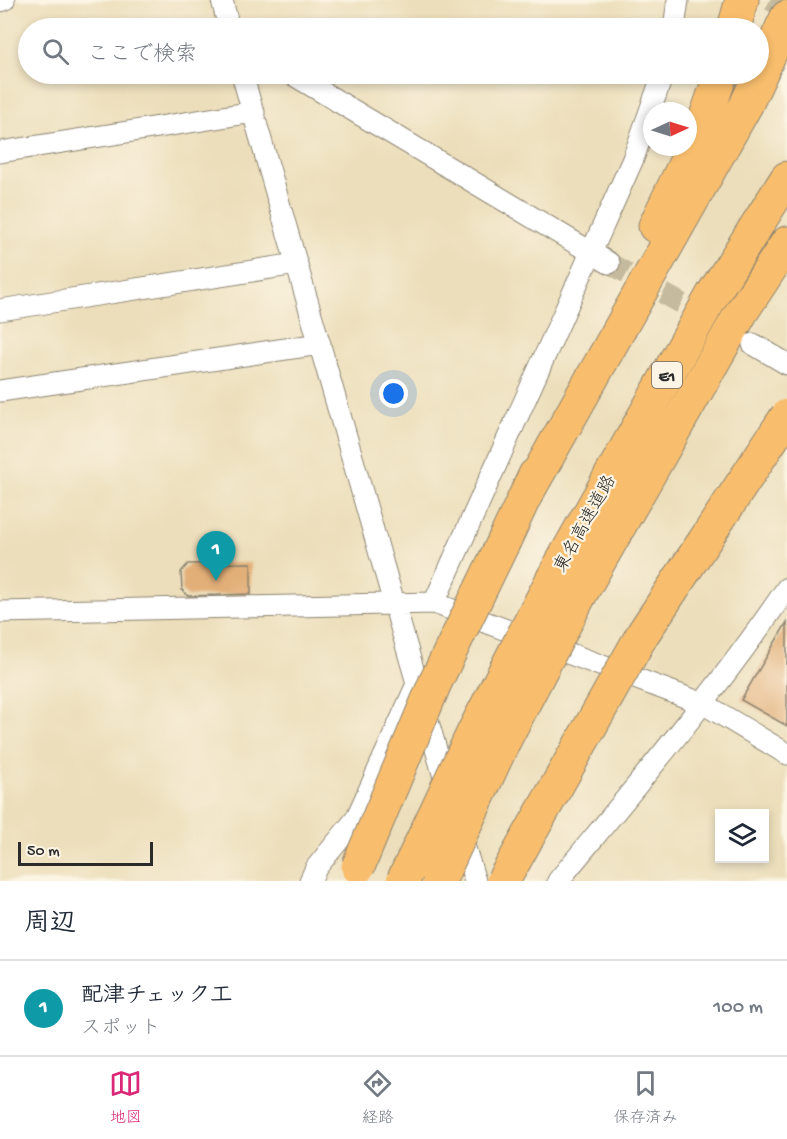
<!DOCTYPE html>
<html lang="ja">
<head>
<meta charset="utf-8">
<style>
  body { margin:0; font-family:"Gochi Hand","Klee One",sans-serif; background:#f2f2f3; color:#1f2937 }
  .controls { position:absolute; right:18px; bottom:18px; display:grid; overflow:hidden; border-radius:0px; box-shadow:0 3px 9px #0003 }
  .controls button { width:54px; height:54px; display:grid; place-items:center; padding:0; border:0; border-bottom:2px solid #e0e1e3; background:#fff; color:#1f2937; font:30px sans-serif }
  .compass { position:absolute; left:643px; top:102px; width:54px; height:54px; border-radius:50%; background:#fff; box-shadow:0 3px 9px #0003; rotate:86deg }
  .scale { position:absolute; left:18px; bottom:15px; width:135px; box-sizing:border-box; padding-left:6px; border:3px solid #2b2b2b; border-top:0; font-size:16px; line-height:21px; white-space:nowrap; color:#2b2b2b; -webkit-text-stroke:4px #fcf5e5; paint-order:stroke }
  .you { position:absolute; left:394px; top:394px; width:21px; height:21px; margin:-15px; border:4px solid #fff; border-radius:50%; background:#1a73e8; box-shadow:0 0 0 9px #1a73e833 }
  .badge { display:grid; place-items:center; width:39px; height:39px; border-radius:50%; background:#db2777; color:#fff; font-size:20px; font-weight:700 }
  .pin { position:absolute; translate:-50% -50px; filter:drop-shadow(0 2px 3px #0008) }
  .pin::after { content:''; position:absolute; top:32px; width:21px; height:18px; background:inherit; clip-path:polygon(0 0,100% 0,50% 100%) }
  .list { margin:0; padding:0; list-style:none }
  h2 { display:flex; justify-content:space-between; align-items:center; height:78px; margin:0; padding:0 24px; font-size:26px }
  h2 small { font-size:20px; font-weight:400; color:#747a83 }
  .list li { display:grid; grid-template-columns:39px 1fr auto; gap:18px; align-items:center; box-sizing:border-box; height:96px; padding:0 24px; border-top:2px solid #e0e1e3 }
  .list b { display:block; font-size:22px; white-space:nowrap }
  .list p { margin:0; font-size:20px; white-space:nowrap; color:#747a83 }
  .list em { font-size:20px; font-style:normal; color:#747a83 }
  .icon { flex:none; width:33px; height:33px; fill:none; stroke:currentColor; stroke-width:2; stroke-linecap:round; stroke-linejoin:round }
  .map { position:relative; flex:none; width:787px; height:881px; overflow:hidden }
  .search { position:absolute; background:#fff; box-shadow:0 3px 9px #0003; left:18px; right:18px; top:18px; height:66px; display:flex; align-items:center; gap:15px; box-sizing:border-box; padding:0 21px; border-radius:33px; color:#747a83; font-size:22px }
  .sheet { height:174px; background:#fff }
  nav { display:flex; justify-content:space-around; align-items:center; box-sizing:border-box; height:84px; border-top:2px solid #e0e1e3; background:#fff; font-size:16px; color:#747a83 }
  nav a { display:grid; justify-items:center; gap:3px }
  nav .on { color:#db2777 }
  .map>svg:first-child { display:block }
  .building { fill:#e2af78 }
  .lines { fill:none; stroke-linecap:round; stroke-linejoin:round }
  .minor-tunnel { stroke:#c5ba9d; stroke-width:21; stroke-dasharray:21 10; stroke-linecap:butt }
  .minor-casing { stroke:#8c8472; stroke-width:23 }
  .motorway-casing { stroke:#8c8472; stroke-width:35 }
  .minor { stroke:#fff; stroke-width:21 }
  .motorway { stroke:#f9be6d; stroke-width:33 }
  .motorway-bridge-casing { stroke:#8c8472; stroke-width:35; stroke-linecap:butt }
  .motorway-bridge { stroke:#f9be6d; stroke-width:33 }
  .labels { text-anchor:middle; stroke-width:4.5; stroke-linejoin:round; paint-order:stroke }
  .shield { fill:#fcf5e5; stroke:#6a6863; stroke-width:1.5 }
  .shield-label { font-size:16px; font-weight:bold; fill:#2b2b2b }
  .street-label { font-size:18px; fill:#2b2b2b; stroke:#fcf5e5 }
</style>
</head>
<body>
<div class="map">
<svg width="787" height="881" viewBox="0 0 787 881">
  <rect width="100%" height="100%" fill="#fcf5e5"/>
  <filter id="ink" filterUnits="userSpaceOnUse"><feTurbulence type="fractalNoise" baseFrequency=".0167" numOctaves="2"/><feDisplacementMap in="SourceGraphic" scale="12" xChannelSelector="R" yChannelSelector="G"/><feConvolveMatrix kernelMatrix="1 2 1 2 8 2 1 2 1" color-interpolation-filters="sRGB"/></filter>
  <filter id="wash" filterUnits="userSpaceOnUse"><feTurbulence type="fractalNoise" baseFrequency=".008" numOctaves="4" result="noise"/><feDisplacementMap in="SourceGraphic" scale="24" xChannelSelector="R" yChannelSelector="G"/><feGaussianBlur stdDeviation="1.35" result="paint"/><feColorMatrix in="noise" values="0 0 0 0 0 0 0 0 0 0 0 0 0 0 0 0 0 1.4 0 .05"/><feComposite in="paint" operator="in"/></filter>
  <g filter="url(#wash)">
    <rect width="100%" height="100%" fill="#ecdeba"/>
    <g id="blocks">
      <path class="building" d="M251,563V594L188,596L182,590L181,572L188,564Z
        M787,622V726L741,700Z"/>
    </g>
  </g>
  <g filter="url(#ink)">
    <use href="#blocks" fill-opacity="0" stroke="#8c8472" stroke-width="1.5"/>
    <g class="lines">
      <path class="minor-tunnel" d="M770,0L787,9
        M609,263L711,320"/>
      <defs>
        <path id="minor" d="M222,0L229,28
          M0,1L4,0
          M674,28L678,0
          M242,74L448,791
          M292,74L609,263
          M0,152L254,112
          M0,310L297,264
          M753,344L787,364
          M0,391L320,344
          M434,603L633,159L663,74
          M0,612L434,603L704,704L787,754
          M460,832L475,881
          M310,881L316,868L356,819L417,684
          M558,881C637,785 717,691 787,588"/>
        <path id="motorway" d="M734,28L742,0
          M655,226L702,128L721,74
          M526,495L746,105L787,17
          M505,539L535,475
          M554,576L713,294L787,178
          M580,595L741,313L787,243"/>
      </defs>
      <use href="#minor" class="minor-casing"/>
      <use href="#motorway" class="motorway-casing"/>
      <use href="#minor" class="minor"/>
      <use href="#motorway" class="motorway"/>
      <defs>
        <path id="motorway-bridge" d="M358,867L435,683L505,539
          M403,881L475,729L554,576
          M439,881L502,745L580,595
          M503,881L642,635L787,416"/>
      </defs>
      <use href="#motorway-bridge" class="motorway-bridge-casing"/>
      <use href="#motorway-bridge" class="motorway-bridge"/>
    </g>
  </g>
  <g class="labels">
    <rect class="shield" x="652" y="362" width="30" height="26" rx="4.5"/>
    <g class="shield-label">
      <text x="667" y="381">E1</text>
    </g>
    <g class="street-label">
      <text transform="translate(584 523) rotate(-61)" y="6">東名高速道路</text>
    </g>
  </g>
</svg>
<div class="controls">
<button><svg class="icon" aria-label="layers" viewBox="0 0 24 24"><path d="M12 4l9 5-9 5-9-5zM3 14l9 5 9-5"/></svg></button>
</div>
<svg class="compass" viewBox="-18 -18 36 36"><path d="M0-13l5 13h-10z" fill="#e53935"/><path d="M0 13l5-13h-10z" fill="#747a83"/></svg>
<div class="scale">50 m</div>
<div class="you"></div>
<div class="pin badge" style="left:216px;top:581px;background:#0f9aa8">1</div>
<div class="search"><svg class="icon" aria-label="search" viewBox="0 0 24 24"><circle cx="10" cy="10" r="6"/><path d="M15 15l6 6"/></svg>ここで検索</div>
</div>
<section class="sheet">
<h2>周辺<small></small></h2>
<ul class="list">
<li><span class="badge" style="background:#0f9aa8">1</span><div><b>配津チェック工</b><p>スポット</p></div><em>100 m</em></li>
</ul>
</section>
<nav>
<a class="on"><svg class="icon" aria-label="map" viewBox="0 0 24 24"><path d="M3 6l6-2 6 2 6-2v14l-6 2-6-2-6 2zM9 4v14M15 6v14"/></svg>地図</a>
<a><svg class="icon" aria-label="directions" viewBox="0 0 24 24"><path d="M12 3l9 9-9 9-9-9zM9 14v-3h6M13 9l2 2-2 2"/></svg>経路</a>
<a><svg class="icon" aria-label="saved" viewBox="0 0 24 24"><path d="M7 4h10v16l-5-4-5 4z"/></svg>保存済み</a>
</nav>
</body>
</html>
